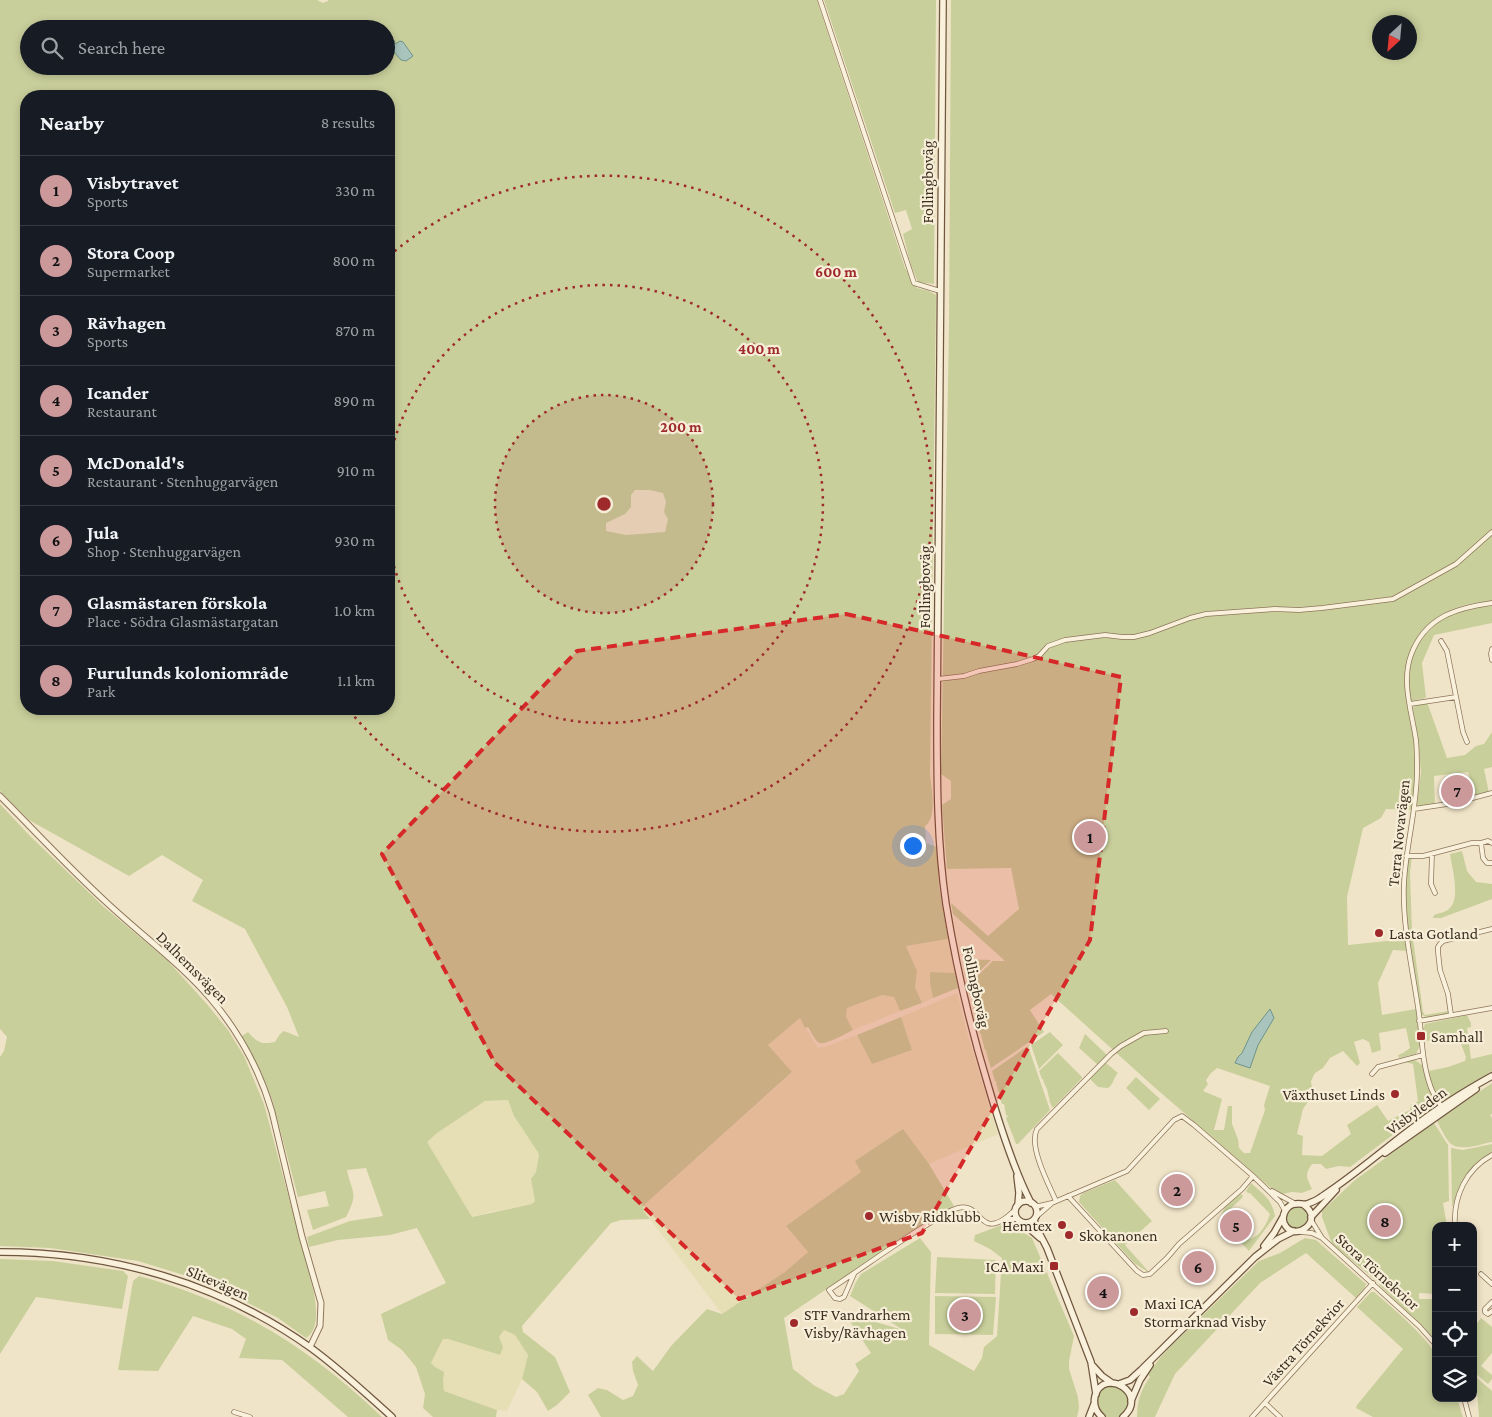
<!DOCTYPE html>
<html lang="en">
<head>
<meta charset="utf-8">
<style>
  body { margin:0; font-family:"Crimson Pro",serif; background:#242831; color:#f1f3f6 }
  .controls { position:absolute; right:15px; bottom:15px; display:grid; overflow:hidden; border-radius:10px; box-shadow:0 2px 8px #0003 }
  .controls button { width:45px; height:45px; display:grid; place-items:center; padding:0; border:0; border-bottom:1px solid #363941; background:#171b24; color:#f1f3f6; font:25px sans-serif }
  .compass { position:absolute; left:1372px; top:15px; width:45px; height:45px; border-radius:50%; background:#171b24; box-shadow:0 2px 8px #0003; rotate:206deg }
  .you { position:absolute; left:912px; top:845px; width:18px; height:18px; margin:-12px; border:4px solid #fff; border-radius:50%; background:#1a73e8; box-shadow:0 0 0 8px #1a73e833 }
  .badge { display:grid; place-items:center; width:32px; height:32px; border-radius:50%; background:#cc999b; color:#111; font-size:16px; font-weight:700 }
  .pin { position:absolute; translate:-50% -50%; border:2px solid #fff; box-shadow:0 1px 5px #0006 }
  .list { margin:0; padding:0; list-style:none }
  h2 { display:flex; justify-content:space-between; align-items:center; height:65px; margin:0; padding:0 20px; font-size:21px }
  h2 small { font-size:16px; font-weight:400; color:#9ea1a6 }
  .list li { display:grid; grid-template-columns:32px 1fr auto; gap:15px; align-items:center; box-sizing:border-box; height:70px; padding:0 20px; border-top:1px solid #363941 }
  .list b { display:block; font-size:19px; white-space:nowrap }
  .list p { margin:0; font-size:16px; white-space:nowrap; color:#9ea1a6 }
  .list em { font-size:16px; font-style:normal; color:#9ea1a6 }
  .icon { flex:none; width:28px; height:28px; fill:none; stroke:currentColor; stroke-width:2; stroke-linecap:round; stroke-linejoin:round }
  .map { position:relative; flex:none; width:1492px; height:1417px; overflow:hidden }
  .search { position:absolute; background:#171b24; box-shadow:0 2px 8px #0003; left:20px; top:20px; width:375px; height:55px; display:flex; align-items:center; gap:12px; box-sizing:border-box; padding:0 18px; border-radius:28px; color:#9ea1a6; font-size:19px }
  .panel { position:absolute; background:#171b24; box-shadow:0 2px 8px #0003; left:20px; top:90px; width:375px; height:625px; border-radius:20px }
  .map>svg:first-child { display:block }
  .farmland { fill:#e6deb5 }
  .green { fill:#c9cf9b; fill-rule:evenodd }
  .water { fill:#a9c4bc; stroke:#6f938a }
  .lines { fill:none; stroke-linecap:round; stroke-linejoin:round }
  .minor-casing { stroke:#8d765c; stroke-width:5.5 }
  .tertiary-casing { stroke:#8d765c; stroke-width:7 }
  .secondary-casing { stroke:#6f573f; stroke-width:8 }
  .minor { stroke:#faf1dc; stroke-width:4 }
  .tertiary { stroke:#faf1dc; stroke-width:5 }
  .secondary { stroke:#faf1dc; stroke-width:5.5 }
  .marked { fill:#d62828; fill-opacity:0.2; stroke:#d62828; stroke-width:4; stroke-dasharray:10 6; stroke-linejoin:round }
  .ring { fill:none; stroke:#9e2a2b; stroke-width:2.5; stroke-dasharray:2.5 5 }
  .poi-dot { fill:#9e2a2b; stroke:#f7eed8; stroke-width:2 }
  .labels { text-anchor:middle; stroke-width:4.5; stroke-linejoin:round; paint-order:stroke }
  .street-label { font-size:16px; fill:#3d2e20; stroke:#f7eed8 }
  .poi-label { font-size:16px; fill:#3d2e20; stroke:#f7eed8; text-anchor:start }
  .centre { fill:#9e2a2b; stroke:#f7eed8; stroke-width:2.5 }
  .ring-label { font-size:15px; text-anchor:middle; font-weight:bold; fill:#9e2a2b; stroke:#f7eed8; stroke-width:4.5; stroke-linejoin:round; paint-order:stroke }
</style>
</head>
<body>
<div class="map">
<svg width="1492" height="1417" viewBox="0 0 1492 1417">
  <rect width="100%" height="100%" fill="#f0e4c8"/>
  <path class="farmland" d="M948,939L955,973L930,972V983L933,998L922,1003L915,987L917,971L906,946Z
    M957,993L968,1036L998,1134L929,1164L903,1130L856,1161L862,1171L786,1226L808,1252L786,1271L722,1314L650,1219L644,1212L643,1206L792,1073L768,1045L800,1018L818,1048L827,1046L857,1035L872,1064L912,1050L901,1017Z
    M882,995L894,997L900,1011L853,1030L845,1017L847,1008Z
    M508,1100L514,1116L539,1154L536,1172L531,1179L535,1201L533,1204L490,1212L472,1217L426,1142L437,1133L485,1101Z
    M504,1330L515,1335L528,1355L522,1379L507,1411L497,1410L444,1391L443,1380L435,1367L431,1363L443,1339H448L500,1355L499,1337Z"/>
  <path class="green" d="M0,0H317L323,3L328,1V0H817L905,268L917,288L929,291L936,295L930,773C931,788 938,817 925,826L926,843L937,847L939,886L948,939L906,946L917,971L915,987L922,1003L900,1011L894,997L882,995L847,1008L846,1017L853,1030C847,1033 826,1045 820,1043C815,1042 811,1031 808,1027L805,1028L800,1018L768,1045L792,1072L643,1206L644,1212L650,1219L621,1220L611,1223L522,1326L523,1332L555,1357L570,1392L557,1405L548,1411L537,1392L522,1379L528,1355L515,1335L504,1330L499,1337L503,1347L500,1355L448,1339H443L431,1363L435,1367L444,1372L443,1380L444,1391L497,1410L496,1417H433L423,1408L425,1394L416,1367L402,1350L388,1340L381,1314L446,1283L417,1228L390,1235L338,1240L309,1247L307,1237L350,1221L383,1216L366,1168L347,1170C352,1194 359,1192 346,1217L313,1230L307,1210L329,1206L325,1191L298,1197L272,1099L261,1072L242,1036L248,1032C257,1042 261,1045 275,1042L280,1034L284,1031L299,1037L287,1007L245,929L192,901L203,880L162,855L129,876L29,820L0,791ZM29,29H386V66H29ZM26,96H389V709H26ZM635,490H650L663,493L666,502L664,512L668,519L665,532L626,535L606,531V523L625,514L631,507V495ZM508,1100L514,1116L539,1154L536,1172L531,1179L535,1201L532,1204L472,1217L427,1142L437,1133L485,1101Z
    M824,0H936L934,284L918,282L911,266L903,234L912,229L906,210L895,213Z
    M951,0H1492V601C1482,602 1471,603 1462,606C1428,615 1403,648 1405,684C1406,703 1412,721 1414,741C1417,764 1415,786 1412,810L1386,809L1381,818L1363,828L1347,897L1348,945L1406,939L1408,951L1393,950L1378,983L1382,1015L1416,1009L1420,1046L1416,1054L1399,1058L1398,1055L1403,1053L1410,1048L1406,1028L1379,1033L1381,1050L1372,1053L1369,1042L1363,1039L1354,1042L1360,1063L1357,1066L1343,1051L1330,1058L1323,1068L1315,1073L1311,1081L1313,1094L1303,1109L1297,1134L1303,1136L1302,1155L1322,1156L1351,1134L1347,1125L1377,1105L1388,1121L1410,1110L1411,1105L1418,1101L1413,1064L1405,1062L1415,1060L1422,1065L1424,1068L1428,1086L1436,1104V1109L1416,1122H1410L1350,1167L1339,1166L1326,1169L1321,1164H1312C1304,1175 1307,1178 1312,1189L1302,1193L1292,1192L1282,1194L1272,1189L1153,1086L1051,994L1030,1010L1044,1032L991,1068L986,1052L987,1051L985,1050L981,1035L982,1034H980L977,1018L978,1017L976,1016L969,984L993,961H1005L953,914L951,903L988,936L1019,909L1011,868L947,869L942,805L951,799V781L941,774L949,326ZM1380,22H1410V52H1380ZM1217,1068L1270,1086L1264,1105L1265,1110L1250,1153H1244L1239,1148L1238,1139L1232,1124V1106H1228L1224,1130H1214L1222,1099L1203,1091L1208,1084L1206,1080L1211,1073Z
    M1492,606V623L1434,635L1422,663L1426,698L1412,701L1410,699C1409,693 1408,686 1408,680C1409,649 1430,622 1458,612C1469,608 1481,607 1492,606Z
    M1427,702L1447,758L1465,755L1476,746L1484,744L1492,732V767L1484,769L1489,793L1474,796L1468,772L1434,776L1435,806L1420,807L1417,805L1421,772L1417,734L1413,708L1415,705Z
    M0,804L28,834L104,907L167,960L206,1003L228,1030L244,1056L264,1104L314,1293C316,1306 320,1329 306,1338L278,1318L230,1294L190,1277L138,1261L50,1248L0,1246V1057L4,1051L7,1037L0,1029Z
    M1462,851L1467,871L1476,882L1492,884V899L1441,918H1433L1434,915C1439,913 1446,912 1449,909C1461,899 1452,868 1450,854Z
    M1412,857L1410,872L1412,932L1423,1012L1425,1015L1449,1011V1012L1447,1014C1438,1016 1427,1021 1420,1013C1414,970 1405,925 1406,881C1406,874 1406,865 1409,858Z
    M963,959L991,960L969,982Z
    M930,972L955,973L958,988L933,998L930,983Z
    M1467,1015L1471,1023V1027L1467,1028L1471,1059L1492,1054V1071L1447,1100C1432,1098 1431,1083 1429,1071L1448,1067L1465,1061L1466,1057L1457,1034L1433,1035V1040L1427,1041L1424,1039L1423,1029L1425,1024Z
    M901,1017L912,1050L872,1064L857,1035Z
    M1050,1032L1063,1045L1039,1069L1031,1045Z
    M1085,1034L1107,1055L1098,1065L1079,1048Z
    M1028,1046L1050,1110L1018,1144H1016L1006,1118L1008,1116L1006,1115L1004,1104H1002L999,1095L1000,1093H999L996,1083L997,1082L995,1081L992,1071Z
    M1058,1053L1082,1077V1078L1054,1107H1052L1049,1100L1050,1098H1049L1047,1089L1043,1081L1044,1080L1042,1079L1039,1071Z
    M1106,1063L1118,1073C1113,1078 1114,1084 1108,1088L1098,1087L1090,1079Z
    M1136,1077L1160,1099L1149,1110L1126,1088Z
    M1492,1083V1114L1490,1115L1492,1118V1142C1480,1144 1459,1153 1449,1142C1444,1136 1441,1128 1437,1121Z
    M1434,1123L1448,1145L1449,1201L1443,1203L1447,1226H1436V1294L1419,1293V1299H1436V1341L1416,1320L1379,1285L1380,1284L1332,1244L1322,1217V1211L1355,1180Z
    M903,1129L929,1164L954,1206L899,1240L784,1318L793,1369L815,1386L836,1397L844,1394L859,1371L855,1364L871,1353L849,1320V1316L862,1318L903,1330L850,1296L856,1282L861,1274L920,1238L931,1252L929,1345L974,1371L982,1358L984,1347L997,1336L1002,1258L990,1249L974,1241L975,1235L1007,1223L1012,1225L1032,1238L1074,1336L1069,1361V1369L1078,1397L1079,1408L1077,1417H601L588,1395L598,1388L607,1390L623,1400L633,1396L638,1385L633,1371L632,1362L637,1356L653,1371L671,1346L707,1309L722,1314L786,1271L808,1252L786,1226L861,1172L855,1161Z
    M1492,1144V1154C1476,1163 1464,1175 1457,1193C1456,1197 1454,1203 1452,1207L1451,1148L1463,1150Z
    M1115,1180L1152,1221L1125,1245L1149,1272H1148L1134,1263L1079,1202L1080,1196L1083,1193Z
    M1251,1183C1263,1194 1272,1199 1275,1216L1249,1251L1222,1223C1218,1210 1231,1201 1241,1194L1243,1196L1242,1198L1225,1214L1223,1219C1238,1250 1260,1244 1270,1214L1250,1193H1248L1246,1191Z
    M1286 1218a11 11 0 1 1 22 0a11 11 0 1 1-22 0Z
    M1305,1238L1316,1240L1366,1284L1364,1289L1356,1298L1306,1253L1260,1283L1175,1374L1155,1417H1137C1137,1402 1141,1389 1150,1377L1148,1374L1160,1358L1173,1344L1259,1261L1280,1253Z
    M937,1257L996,1260L995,1294L935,1293Z
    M0,1259L53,1261L123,1271L128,1276L122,1309L36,1297L0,1354Z
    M139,1276C238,1303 309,1347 382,1417H348L282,1360L239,1358L246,1339L232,1329L193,1316L158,1371L118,1370L133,1281Z
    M1371,1292H1374C1388,1304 1431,1340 1436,1356C1438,1363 1436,1389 1436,1398H1457L1463,1417H1373L1356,1408L1357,1405L1403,1349L1357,1307Z
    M935,1296L996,1297L993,1335L935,1334Z
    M1481,1318L1492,1327V1353L1481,1366L1492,1375V1379L1488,1384L1476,1374V1325Z
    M1476,1377L1492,1391V1417H1479Z
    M1097 1402a16 16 0 1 1 32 0a16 16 0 1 1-32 0Z"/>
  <path class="water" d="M392,40L395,41L394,43L395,44L400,41L403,42L413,56L406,61L401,60L393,51L387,50L386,49L390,43L392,42Z
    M1270,1009L1274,1018L1258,1045L1250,1068L1235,1063L1238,1057L1242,1053L1252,1032Z"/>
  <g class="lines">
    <defs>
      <path id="minor" d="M820,0L914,283L940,291
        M1441,641L1447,651L1463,732L1467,742
        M1492,649L1491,654L1492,660
        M938,679L964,676L979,671L1017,664L1033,659L1039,656L1048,646L1065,640L1105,635L1122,637H1134L1150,633L1190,618L1206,614L1275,609L1299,610L1322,608L1393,599L1456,564L1492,532
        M1410,704L1456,697
        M1414,809L1454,803L1492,793
        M1481,843L1483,858L1487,863H1492
        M1432,854L1431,884L1435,893
        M1406,856H1423L1472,843H1481L1488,841L1492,843
        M1451,1015L1448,994L1440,970L1438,952V947L1440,944L1443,941L1492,929
        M1419,1021L1492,1008
        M1372,1074L1378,1067L1423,1055
        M1442,1108C1438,1100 1432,1093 1430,1085C1422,1062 1422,1038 1419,1014C1413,971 1402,926 1404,883C1406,845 1417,808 1417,771C1417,760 1417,750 1416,740C1412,713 1401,682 1411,655C1425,617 1456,608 1492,603
        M1272,1191L1294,1203
        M1068,1196L1137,1271L1143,1275L1150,1274L1167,1258L1179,1244L1242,1189L1253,1176L1280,1202L1285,1211
        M1056,1201C1049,1185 1028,1146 1037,1129L1111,1054L1121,1046L1144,1033L1166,1031
        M1034,1205L1039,1206L1052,1203L1127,1171L1174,1120L1182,1116L1194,1125L1253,1176
        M1036,1217L1051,1204
        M1006,1219H1018
        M1311,1220L1322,1238L1419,1326L1436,1345
        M1455,1226C1453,1197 1466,1169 1492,1155
        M1301,1232L1312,1233L1320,1237
        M854,1274L844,1297L840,1299L835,1298L829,1290C861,1269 892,1246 925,1226C935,1220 946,1211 958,1208C981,1202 979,1236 1004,1219C1009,1216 1012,1212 1016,1209
        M1481,1274L1492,1284
        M1492,1302L1485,1309V1312L1488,1314L1492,1311
        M1464,1398L1469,1417
        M1265,1403L1280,1417
        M234,1412L250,1417
        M1252,1417L1373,1283"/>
      <path id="tertiary" d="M0,796C35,831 68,867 105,901C140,934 180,963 211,999C239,1032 260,1071 272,1112L302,1237L321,1303L320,1326L310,1347"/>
      <path id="secondary" d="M943,0L937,719C937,781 937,843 946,904C956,966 970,1026 988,1085C999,1123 1013,1168 1031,1203
        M1385,1153L1476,1089
        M1017,1176L1019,1193L1018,1205
        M1015 1212a11 11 0 1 1 22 0a11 11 0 1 1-22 0Z
        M1304,1205C1326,1221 1293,1244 1284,1223C1281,1215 1287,1204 1296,1204C1300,1203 1303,1205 1307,1204C1313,1202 1319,1199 1324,1195C1356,1174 1384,1149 1415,1126C1439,1107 1465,1091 1492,1076
        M1311,1217L1336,1190
        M1034,1220L1036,1227L1047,1248L1091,1362L1096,1394
        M1023,1223L1040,1238
        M1264,1246L1274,1233L1283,1217
        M0,1252C111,1252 220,1283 311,1348C340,1369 365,1393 392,1417
        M1093,1366L1102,1376L1112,1383
        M1119,1384L1130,1380L1141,1370L1255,1257L1278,1239L1294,1231
        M1131,1401L1140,1380L1150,1365
        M1089,1417L1094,1404
        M1102,1417C1096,1412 1093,1405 1095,1396C1104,1366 1150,1394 1123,1417"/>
    </defs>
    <use href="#minor" class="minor-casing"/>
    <use href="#tertiary" class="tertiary-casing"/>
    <use href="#secondary" class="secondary-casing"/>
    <use href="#minor" class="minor"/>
    <use href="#tertiary" class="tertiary"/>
    <use href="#secondary" class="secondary"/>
  </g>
  <path class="marked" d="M846,614L1121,677L1090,940L922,1233L739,1299L495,1063L382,854L577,651Z"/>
  <circle cx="604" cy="504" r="109" fill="#9e2a2b" fill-opacity=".12"/>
  <g class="ring">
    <circle cx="604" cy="504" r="109"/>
    <path d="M389 462A219 219 0 1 1 389 546"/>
    <path d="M389 256A328 328 0 1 1 349 710"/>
  </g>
  <g class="poi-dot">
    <circle cx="1379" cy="933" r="5"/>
    <rect x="1416" y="1031" width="10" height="10" rx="2.5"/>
    <circle cx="1395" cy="1094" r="5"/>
    <circle cx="869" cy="1216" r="5"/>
    <circle cx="1062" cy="1225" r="5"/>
    <circle cx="1069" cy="1235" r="5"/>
    <rect x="1049" y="1261" width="10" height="10" rx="2.5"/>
    <circle cx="1134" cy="1312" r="5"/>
    <circle cx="794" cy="1323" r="5"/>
  </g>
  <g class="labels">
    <g class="street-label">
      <text transform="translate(927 182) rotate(-90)" y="6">Follingboväg</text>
      <text transform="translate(924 587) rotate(-90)" y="6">Follingboväg</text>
      <text transform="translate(1398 833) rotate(-84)" y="6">Terra Novavägen</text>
      <text transform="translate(193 967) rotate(45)" y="6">Dalhemsvägen</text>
      <text transform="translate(977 987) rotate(78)" y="6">Follingboväg</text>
      <text transform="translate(1416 1110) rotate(-36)" y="6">Visbyleden</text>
      <text transform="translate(1378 1271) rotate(42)" y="6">Stora Törnekvior</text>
      <text transform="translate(218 1282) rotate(23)" y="6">Slitevägen</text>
      <text transform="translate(1303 1342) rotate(-48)" y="6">Västra Törnekvior</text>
    </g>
    <g class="poi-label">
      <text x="1389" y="939">Lasta Gotland</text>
      <text x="1431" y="1042">Samhall</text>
      <text x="1385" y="1100" text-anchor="end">Växthuset Linds</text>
      <text x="879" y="1222">Wisby Ridklubb</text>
      <text x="1052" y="1231" text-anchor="end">Hemtex</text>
      <text x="1079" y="1241">Skokanonen</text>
      <text x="1044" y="1272" text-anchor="end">ICA Maxi</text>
      <text x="1144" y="1309">Maxi ICA<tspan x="1144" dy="18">Stormarknad Visby</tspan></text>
      <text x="804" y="1320">STF Vandrarhem<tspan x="804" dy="18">Visby/Rävhagen</tspan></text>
    </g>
  </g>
  <circle cx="604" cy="504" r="8" class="centre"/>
  <g class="ring-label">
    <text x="836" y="277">600 m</text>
    <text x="759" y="354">400 m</text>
    <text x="681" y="432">200 m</text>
  </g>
</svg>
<div class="controls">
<button>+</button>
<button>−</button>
<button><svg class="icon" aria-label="locate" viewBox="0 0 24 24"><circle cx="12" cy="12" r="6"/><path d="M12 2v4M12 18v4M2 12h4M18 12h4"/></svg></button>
<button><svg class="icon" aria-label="layers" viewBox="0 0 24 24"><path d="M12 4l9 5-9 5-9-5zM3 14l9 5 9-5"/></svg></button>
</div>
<svg class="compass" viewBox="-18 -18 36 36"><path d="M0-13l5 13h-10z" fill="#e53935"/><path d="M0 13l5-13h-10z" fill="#9ea1a6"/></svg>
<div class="you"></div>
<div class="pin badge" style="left:1090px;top:837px">1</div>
<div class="pin badge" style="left:1177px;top:1190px">2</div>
<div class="pin badge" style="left:965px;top:1315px">3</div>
<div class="pin badge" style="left:1103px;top:1292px">4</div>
<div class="pin badge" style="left:1236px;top:1226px">5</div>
<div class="pin badge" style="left:1198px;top:1267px">6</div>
<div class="pin badge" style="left:1457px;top:791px">7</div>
<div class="pin badge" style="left:1385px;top:1221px">8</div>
<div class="search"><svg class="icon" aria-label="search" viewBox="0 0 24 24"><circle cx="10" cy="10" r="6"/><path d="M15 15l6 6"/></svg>Search here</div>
<section class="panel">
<h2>Nearby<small>8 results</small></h2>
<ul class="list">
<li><span class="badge">1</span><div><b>Visbytravet</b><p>Sports</p></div><em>330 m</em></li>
<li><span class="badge">2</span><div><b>Stora Coop</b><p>Supermarket</p></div><em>800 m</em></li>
<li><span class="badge">3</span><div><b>Rävhagen</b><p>Sports</p></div><em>870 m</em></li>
<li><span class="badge">4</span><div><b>Icander</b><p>Restaurant</p></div><em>890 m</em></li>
<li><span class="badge">5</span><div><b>McDonald's</b><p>Restaurant · Stenhuggarvägen</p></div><em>910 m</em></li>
<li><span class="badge">6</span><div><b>Jula</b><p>Shop · Stenhuggarvägen</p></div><em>930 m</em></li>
<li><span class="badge">7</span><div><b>Glasmästaren förskola</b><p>Place · Södra Glasmästargatan</p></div><em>1.0 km</em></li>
<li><span class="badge">8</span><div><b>Furulunds koloniområde</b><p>Park</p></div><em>1.1 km</em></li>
</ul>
</section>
</div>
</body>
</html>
